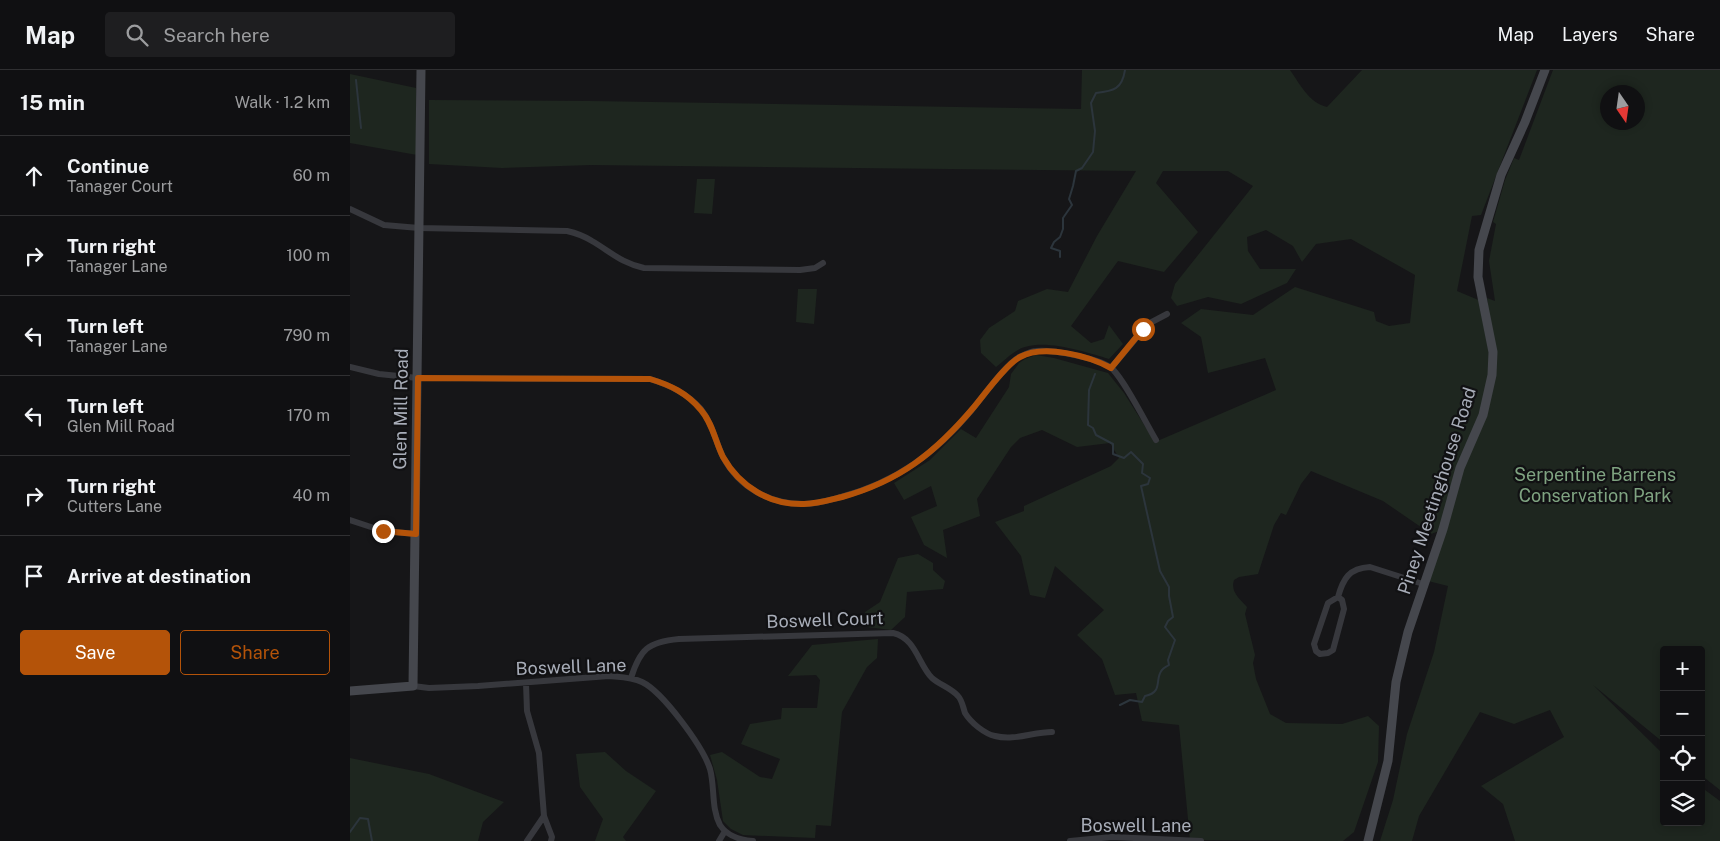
<!DOCTYPE html>
<html lang="en">
<head>
<meta charset="utf-8">
<style>
  body { margin:0; font-family:"Public Sans",sans-serif; background:#1e1e20; color:#f1f3f6 }
  .controls { position:absolute; right:15px; bottom:15px; display:grid; overflow:hidden; border-radius:5px; box-shadow:0 2px 8px #0003 }
  .controls button { width:45px; height:45px; display:grid; place-items:center; padding:0; border:0; border-bottom:1px solid #303032; background:#101012; color:#f1f3f6; font:25px sans-serif }
  .compass { position:absolute; left:1250px; top:15px; width:45px; height:45px; border-radius:50%; background:#101012; box-shadow:0 2px 8px #0003; rotate:167deg }
  .stop { position:absolute; width:15px; height:15px; margin:-11px; border:4px solid #b45309; border-radius:50%; background:#fff }
  .stop.end { background:#b45309; border-color:#fff; box-shadow:0 1px 5px #0008 }
  .list { margin:0; padding:0; list-style:none }
  h2 { display:flex; justify-content:space-between; align-items:center; height:65px; margin:0; padding:0 20px; font-size:21px }
  h2 small { font-size:16px; font-weight:400; color:#9c9d9f }
  .list li { display:grid; grid-template-columns:32px 1fr auto; gap:15px; align-items:center; box-sizing:border-box; height:80px; padding:0 20px; border-top:1px solid #303032 }
  .list b { display:block; font-size:19px; white-space:nowrap }
  .list p { margin:0; font-size:16px; white-space:nowrap; color:#9c9d9f }
  .list em { font-size:16px; font-style:normal; color:#9c9d9f }
  .actions { display:flex; gap:10px; padding:15px 20px }
  .actions a { flex:1; padding:11px 0; border:1px solid #b45309; border-radius:5px; text-align:center; font-size:18px; color:#b45309 }
  .actions .main { background:#b45309; color:#fff }
  .icon { flex:none; width:28px; height:28px; fill:none; stroke:currentColor; stroke-width:2; stroke-linecap:round; stroke-linejoin:round }
  .map { position:relative; flex:none; width:1370px; height:771px; overflow:hidden }
  header { display:flex; align-items:center; gap:30px; box-sizing:border-box; height:70px; padding:0 25px; background:#101012; border-bottom:1px solid #303032 }
  header strong { font-size:24px }
  nav { display:flex; gap:28px; margin-inline-start:auto; font-size:18px }
  .search { width:350px; height:45px; background:#1e1e20; display:flex; align-items:center; gap:12px; box-sizing:border-box; padding:0 18px; border-radius:5px; color:#9c9d9f; font-size:19px }
  main { display:flex }
  aside { flex:1; background:#101012 }
  .map>svg:first-child { display:block }
  .green { fill:#1e261f; fill-rule:evenodd }
  .lines { fill:none; stroke-linecap:round; stroke-linejoin:round }
  .stream { stroke:#2c353c; stroke-width:2 }
  .minor { stroke:#37383d; stroke-width:6 }
  .secondary { stroke:#45474d; stroke-width:9 }
  .route { stroke:#b45309; stroke-width:6 }
  .labels { text-anchor:middle; stroke-width:4.5; stroke-linejoin:round; paint-order:stroke }
  .street-label { font-size:18px; fill:#a8adb8; stroke:#111113 }
  .park-label { font-size:18px; fill:#7fa381; stroke:#111113 }
</style>
</head>
<body>
<header>
<strong>Map</strong>
<div class="search"><svg class="icon" aria-label="search" viewBox="0 0 24 24"><circle cx="10" cy="10" r="6"/><path d="M15 15l6 6"/></svg>Search here</div>
<nav><a>Map</a><a>Layers</a><a>Share</a></nav>
</header>
<main>
<aside>
<h2>15 min<small>Walk · 1.2 km</small></h2>
<ul class="list">
<li><svg class="icon" aria-label="ahead" viewBox="0 0 24 24"><path d="M12 20V5M6 11l6-6 6 6"/></svg><div><b>Continue</b><p>Tanager Court</p></div><em>60 m</em></li>
<li><svg class="icon" aria-label="right" viewBox="0 0 24 24"><path d="M7 20v-9h11M14 6l5 5-5 5"/></svg><div><b>Turn right</b><p>Tanager Lane</p></div><em>100 m</em></li>
<li><svg class="icon" aria-label="left" viewBox="0 0 24 24"><path d="M17 20v-9H6M10 6l-5 5 5 5"/></svg><div><b>Turn left</b><p>Tanager Lane</p></div><em>790 m</em></li>
<li><svg class="icon" aria-label="left" viewBox="0 0 24 24"><path d="M17 20v-9H6M10 6l-5 5 5 5"/></svg><div><b>Turn left</b><p>Glen Mill Road</p></div><em>170 m</em></li>
<li><svg class="icon" aria-label="right" viewBox="0 0 24 24"><path d="M7 20v-9h11M14 6l5 5-5 5"/></svg><div><b>Turn right</b><p>Cutters Lane</p></div><em>40 m</em></li>
<li><svg class="icon" aria-label="arrive" viewBox="0 0 24 24"><path d="M6 21V4h12l-3 4 3 4H6"/></svg><div><b>Arrive at destination</b></div></li>
</ul>
<div class="actions"><a class="main">Save</a><a>Share</a></div>
</aside>
<div class="map">
<svg width="1370" height="771" viewBox="0 0 1370 771">
  <rect width="100%" height="100%" fill="#161618"/>
  <path class="green" d="M732,0H940C950,14 959,33 977,37L1012,0H1187L1131,145L1122,146L1107,221L1138,234L1137,228L1145,231L1139,191L1146,154L1143,152L1155,110L1164,88L1169,90L1203,0H1370V720L1351,705V580H1314V673L1243,615L1314,685V752H1351V717L1370,731V771H1165L1153,734L1131,716L1214,667L1200,640L1164,654L1130,642L1069,746L1062,771H1030L1043,730L1057,664L1084,582L1098,516L1074,510L1092,460L1081,464L1033,431L961,401L951,414L936,445L931,443L924,455L908,504L889,507L884,510C880,522 890,529 897,537L895,544L905,585L903,593L906,609L920,644L936,653L992,654L1018,646L1029,656L1028,692L1004,762L993,771L840,770L829,655L792,651L786,623L765,625L752,589L727,565L754,540L705,496L695,528L680,525L671,486L645,452L674,441V436L761,396L769,388L760,373L727,377L692,360L670,368L661,377L627,429L630,446L593,460L597,488L574,475L561,447L587,436L581,416L554,430L544,413L580,390L611,359L626,368L659,317L661,304L669,293L675,289L686,285L704,288L758,303L774,323L805,372L926,320L915,288L858,303L851,267L831,253L851,239L903,245L945,217L1024,242L1026,251L1039,256L1060,253L1065,205L1001,169L966,174L952,192L943,176L916,160L897,167L898,181L910,199H946L937,213L891,234L858,227L827,236L821,228L825,214L903,116L878,101H813L806,113L848,162L814,202L768,191L721,256L741,273L754,269L759,255L773,274L759,289C735,282 691,267 668,280C660,284 653,292 646,297L631,283L630,270L639,258L665,241L668,231L697,219L718,222L747,166L786,101L241,95L152,98L79,94V30L240,31L731,39ZM1258,22H1288V52H1258Z
    M0,4L66,18L67,85L0,73Z
    M347,109H365L362,144L344,143Z
    M448,219H467L464,254L446,252Z
    M568,484L583,493V500L595,511L593,519L557,522L555,547L541,560L517,557L515,542L530,532L548,488Z
    M528,569L527,588L517,597L492,642L481,756L466,755L465,768L393,765L381,759L373,751L367,710L360,685L372,682L410,707L422,709L430,689L391,674L400,654L431,649L432,638H467L470,610L466,605L438,606L462,575Z
    M255,682L276,701L306,721L273,767L276,771H245L253,749L230,717L226,684Z
    M0,688L79,704L154,732L133,752L128,771H0Z"/>
  <g class="lines">
    <path class="stream" d="M6,10L11,58
      M710,187V181L701,178L704,172L710,167L713,159V148L722,135L719,129L723,116L726,101L732,98L743,82L745,61L741,33L746,23C764,21 772,19 775,0
      M745,304L739,320L738,355L743,358L746,365L763,374V384L774,388L781,382L793,394L792,403L800,408L798,414L791,416L810,501L819,517V526L823,547L818,551L815,557L825,570L818,590L819,595C816,597 813,598 812,600C804,609 814,622 795,626L792,632L780,630L770,635
      M0,762L10,748L18,749L22,771"/>
    <path class="minor" d="M0,139L34,155L69,158L217,161C226,163 234,166 242,171C261,182 271,193 294,198L450,200L465,198L473,193
      M0,297L29,304L68,308L300,309C320,315 337,323 351,339C363,354 365,371 373,387C389,418 420,434 454,434C466,434 479,430 491,427C546,412 585,384 621,341C632,328 655,295 669,287C674,285 681,281 686,281C701,279 747,288 760,297C772,305 797,355 806,370
      M761,298L798,254L817,244
      M0,450L33,461L66,464
      M988,527L992,530L994,539L983,580L978,583L970,584L966,581L964,574L978,533Z
      M988,527C993,509 999,498 1020,497L1073,514
      M281,608C290,579 298,572 329,569L543,563C566,568 568,594 582,608C590,615 601,618 608,626C612,630 613,637 615,643C621,653 635,664 645,666C664,671 683,662 702,662
      M176,613L177,641L189,683L194,746L202,767L201,771
      M63,616L79,618L128,616L259,606C270,607 282,607 292,612C313,622 353,677 360,699C365,717 361,738 370,755C377,766 391,770 403,771
      M177,771L194,746
      M369,771L375,761
      M720,771L762,767L851,771"/>
    <path class="secondary" d="M0,621L63,616L71,0
      M1018,771L1038,691L1046,612L1058,562L1093,459L1110,398L1133,345L1142,305L1143,282L1128,207L1129,180L1151,105L1175,52L1195,0"/>
  </g>
  <g class="lines">
    <path class="route" d="M33,461L66,464L68,308L300,309C320,315 337,323 351,340C363,354 365,371 373,387C390,417 420,435 454,434C467,434 480,430 492,427C550,411 586,382 624,337C635,324 656,294 670,287C694,274 739,286 761,298L793,259"/>
  </g>
  <g class="labels">
    <g class="street-label">
      <text transform="translate(51 339) rotate(-89)" y="6">Glen Mill Road</text>
      <text transform="translate(1087 421) rotate(-72)" y="6">Piney Meetinghouse Road</text>
      <text transform="translate(475 550) rotate(-2)" y="6">Boswell Court</text>
      <text transform="translate(221 597) rotate(-2)" y="6">Boswell Lane</text>
      <text x="786" y="762">Boswell Lane</text>
    </g>
    <g class="park-label">
      <text x="1245" y="411">Serpentine Barrens<tspan x="1245" dy="21">Conservation Park</tspan></text>
    </g>
  </g>
</svg>
<div class="controls">
<button>+</button>
<button>−</button>
<button><svg class="icon" aria-label="locate" viewBox="0 0 24 24"><circle cx="12" cy="12" r="6"/><path d="M12 2v4M12 18v4M2 12h4M18 12h4"/></svg></button>
<button><svg class="icon" aria-label="layers" viewBox="0 0 24 24"><path d="M12 4l9 5-9 5-9-5zM3 14l9 5 9-5"/></svg></button>
</div>
<svg class="compass" viewBox="-18 -18 36 36"><path d="M0-13l5 13h-10z" fill="#e53935"/><path d="M0 13l5-13h-10z" fill="#9c9d9f"/></svg>
<div class="stop" style="left:793px;top:259px"></div>
<div class="stop end" style="left:33px;top:461px"></div>
</div>
</main>
</body>
</html>
